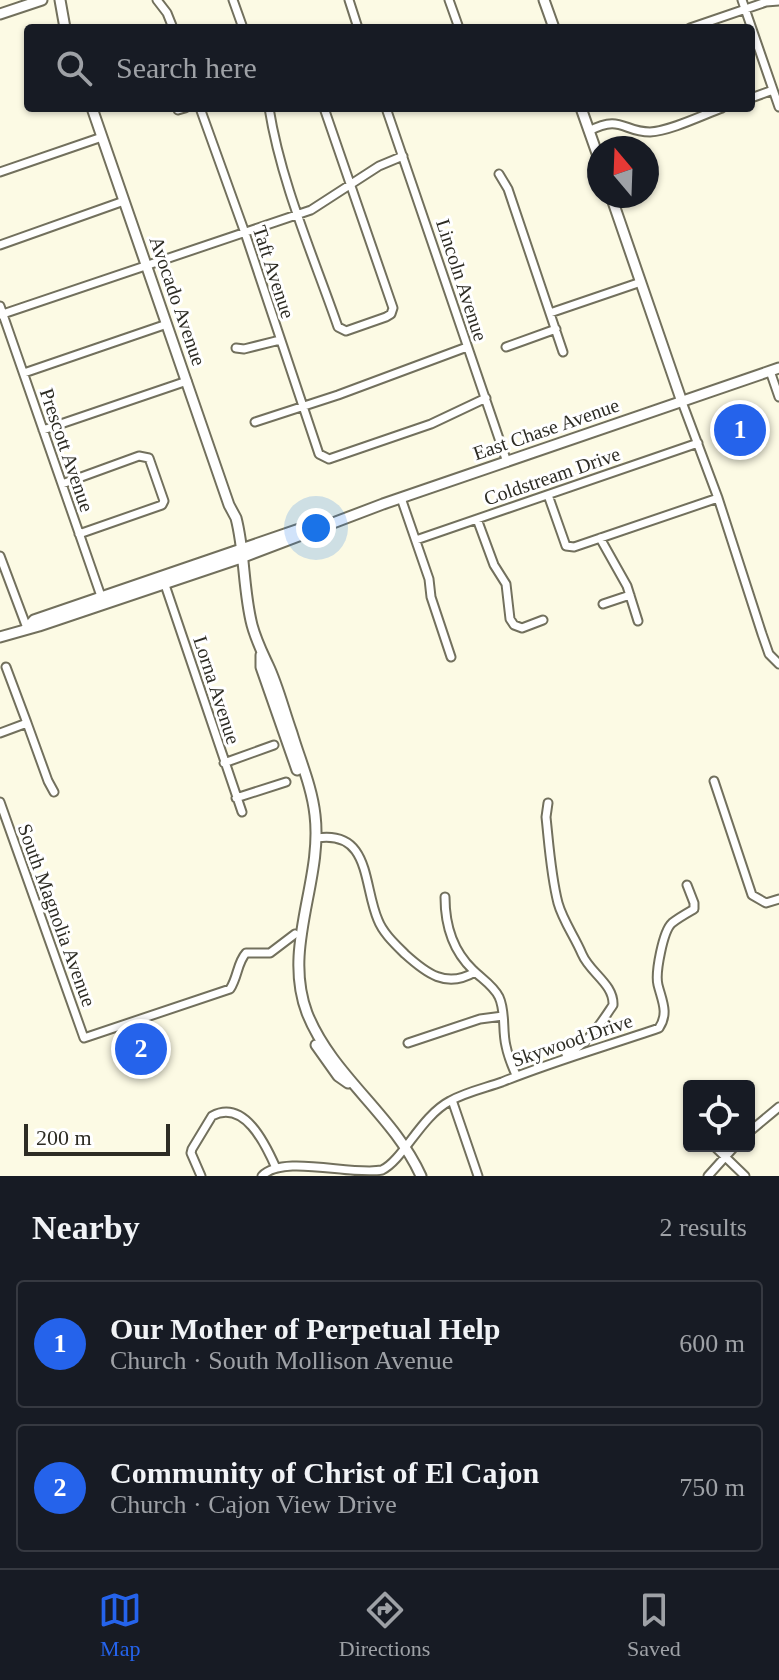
<!DOCTYPE html>
<html lang="en">
<head>
<meta charset="utf-8">
<style>
  body { margin:0; font-family:"Times New Roman",serif; background:#20242c; color:#f1f3f6 }
  .controls { position:absolute; right:24px; bottom:24px; display:grid; overflow:hidden; border-radius:8px; box-shadow:0 2px 6px #0004 }
  .controls button { width:72px; height:72px; display:grid; place-items:center; padding:0; border:0; border-bottom:2px solid #363941; background:#171b24; color:#f1f3f6; font:40px sans-serif }
  .compass { position:absolute; left:587px; top:136px; width:72px; height:72px; border-radius:50%; background:#171b24; box-shadow:0 2px 6px #0004; rotate:341deg }
  .scale { position:absolute; left:24px; bottom:20px; width:146px; box-sizing:border-box; padding-left:8px; border:4px solid #2d2c24; border-top:0; font-size:22px; line-height:28px; white-space:nowrap; color:#2d2c24; -webkit-text-stroke:6px #fff; paint-order:stroke }
  .you { position:absolute; left:316px; top:528px; width:28px; height:28px; margin:-20px; border:6px solid #fff; border-radius:50%; background:#1a73e8; box-shadow:0 0 0 12px #1a73e833 }
  .badge { display:grid; place-items:center; width:52px; height:52px; border-radius:50%; background:#2563eb; color:#fff; font-size:26px; font-weight:700 }
  .pin { position:absolute; translate:-50% -50%; border:4px solid #fff; box-shadow:0 2px 8px #0006 }
  .list { margin:0; padding:0; list-style:none }
  h2 { display:flex; justify-content:space-between; align-items:center; height:104px; margin:0; padding:0 32px; font-size:34px }
  h2 small { font-size:26px; font-weight:400; color:#9ea1a6 }
  .list li { display:grid; grid-template-columns:52px 1fr auto; gap:24px; align-items:center; box-sizing:border-box; height:128px; margin:0 16px 16px; padding:0 16px; border:2px solid #363941; border-radius:8px }
  .list b { display:block; font-size:30px; white-space:nowrap }
  .list p { margin:0; font-size:26px; white-space:nowrap; color:#9ea1a6 }
  .list em { font-size:26px; font-style:normal; color:#9ea1a6 }
  .icon { flex:none; width:44px; height:44px; fill:none; stroke:currentColor; stroke-width:2; stroke-linecap:round; stroke-linejoin:round }
  .map { position:relative; flex:none; width:779px; height:1176px; overflow:hidden }
  .search { position:absolute; background:#171b24; box-shadow:0 2px 6px #0004; left:24px; right:24px; top:24px; height:88px; display:flex; align-items:center; gap:20px; box-sizing:border-box; padding:0 28px; border-radius:8px; color:#9ea1a6; font-size:30px }
  .sheet { height:392px; background:#171b24 }
  nav { display:flex; justify-content:space-around; align-items:center; box-sizing:border-box; height:112px; border-top:2px solid #363941; background:#171b24; font-size:22px; color:#9ea1a6 }
  nav a { display:grid; justify-items:center; gap:4px }
  nav .on { color:#2563eb }
  .map>svg:first-child { display:block }
  .lines { fill:none; stroke-linecap:round; stroke-linejoin:round }
  .minor-casing { stroke:#72705d; stroke-width:11 }
  .major-casing { stroke:#72705d; stroke-width:13 }
  .minor { stroke:#fff; stroke-width:7 }
  .major { stroke:#fff; stroke-width:9 }
  .labels { text-anchor:middle; stroke-width:6; stroke-linejoin:round; paint-order:stroke }
  .street-label { font-size:20px; fill:#2d2c24; stroke:#fff }
</style>
</head>
<body>
<div class="map">
<svg width="779" height="1176" viewBox="0 0 779 1176">
  <rect width="100%" height="100%" fill="#fcfae4"/>
  <g class="lines">
    <defs>
      <path id="minor" d="M157,0L167,13L173,28
        M233,0L243,28
        M349,0L358,28
        M449,0L459,28
        M742,0L779,107
        M690,28L766,2L779,1
        M751,98L773,90
        M200,108L245,233L319,454L329,459L431,424L486,398
        M269,108C281,183 313,255 338,327L346,331L386,317L391,314L393,308L324,108
        M386,108L507,462
        M178,110L185,108
        M589,131C621,114 623,132 650,132C670,131 703,115 722,108
        M0,172L102,137
        M499,174L508,189L563,352
        M0,245L124,201
        M0,306L102,599
        M550,313L641,282
        M0,315L311,210L379,166L403,156
        M506,347L556,329
        M236,348L244,349L280,340
        M770,371L779,397
        M24,373L167,324
        M682,402L718,498L762,634L769,654L779,664
        M255,422L338,395L467,347
        M43,430L187,381
        M62,484L139,456L149,458L164,501L162,505L79,534
        M548,495L566,546L574,547L718,498
        M401,498L429,579L431,597L451,657
        M477,519L494,565L506,584L510,619L514,625L522,628L543,620
        M600,538L627,586L638,621
        M416,540L698,443
        M0,556L27,628
        M163,579L242,812
        M603,604L630,595
        M27,723L48,781L54,792
        M0,733L27,723L6,667
        M224,763L274,745
        M714,781L752,895L766,903L779,899
        M236,798L286,782
        M0,802L84,1038L230,989C238,977 237,963 246,953H270L295,934
        M548,803L546,817C549,845 551,876 558,903C563,921 575,937 582,954C590,973 614,984 613,1005C599,1026 589,1043 566,1054
        M317,838C371,830 363,886 378,920C383,933 395,944 405,954C426,973 446,989 475,972
        M445,897C445,925 452,950 473,970C482,979 493,985 499,997C506,1012 502,1030 506,1046C508,1056 512,1066 516,1075
        M408,1043L480,1019L503,1016
        M452,1100L478,1176
        M749,1132L779,1107
        M714,1146L745,1176
        M201,1176L191,1153L192,1149L212,1116C244,1099 265,1143 276,1168
        M262,1176C283,1154 351,1176 382,1170C403,1160 421,1116 450,1101C466,1092 485,1088 502,1082C554,1061 607,1046 659,1028C669,1013 662,1001 658,985C655,973 663,931 672,923C678,918 687,913 694,909V903L687,885
        M708,1176L735,1146"/>
      <path id="major" d="M60,0L65,28
        M544,0L554,28
        M0,14L42,0
        M92,108L229,505L236,518C245,552 243,590 252,625C256,640 262,652 268,665C278,686 284,711 292,733C300,760 312,787 315,815C323,881 282,947 307,1013C332,1076 393,1114 421,1176
        M581,108L599,159
        M611,196L682,402
        M27,628L34,620L317,523L326,525
        M0,637L39,626L241,558L383,504L779,368
        M261,655V667L297,770
        M316,1045L338,1076L348,1083"/>
    </defs>
    <use href="#minor" class="minor-casing"/>
    <use href="#major" class="major-casing"/>
    <use href="#minor" class="minor"/>
    <use href="#major" class="major"/>
  </g>
  <g class="labels">
    <g class="street-label">
      <text transform="translate(274 272) rotate(72)" y="7">Taft Avenue</text>
      <text transform="translate(462 280) rotate(72)" y="7">Lincoln Avenue</text>
      <text transform="translate(178 301) rotate(71)" y="7">Avocado Avenue</text>
      <text transform="translate(546 429) rotate(-19)" y="7">East Chase Avenue</text>
      <text transform="translate(67 450) rotate(71)" y="7">Prescott Avenue</text>
      <text transform="translate(552 476) rotate(-19)" y="7">Coldstream Drive</text>
      <text transform="translate(217 690) rotate(72)" y="7">Lorna Avenue</text>
      <text transform="translate(57 915) rotate(70)" y="7">South Magnolia Avenue</text>
      <text transform="translate(572 1040) rotate(-19)" y="7">Skywood Drive</text>
    </g>
  </g>
</svg>
<div class="controls">
<button><svg class="icon" aria-label="locate" viewBox="0 0 24 24"><circle cx="12" cy="12" r="6"/><path d="M12 2v4M12 18v4M2 12h4M18 12h4"/></svg></button>
</div>
<svg class="compass" viewBox="-18 -18 36 36"><path d="M0-13l5 13h-10z" fill="#e53935"/><path d="M0 13l5-13h-10z" fill="#9ea1a6"/></svg>
<div class="scale">200 m</div>
<div class="you"></div>
<div class="pin badge" style="left:740px;top:430px">1</div>
<div class="pin badge" style="left:141px;top:1049px">2</div>
<div class="search"><svg class="icon" aria-label="search" viewBox="0 0 24 24"><circle cx="10" cy="10" r="6"/><path d="M15 15l6 6"/></svg>Search here</div>
</div>
<section class="sheet">
<h2>Nearby<small>2 results</small></h2>
<ul class="list">
<li><span class="badge">1</span><div><b>Our Mother of Perpetual Help</b><p>Church · South Mollison Avenue</p></div><em>600 m</em></li>
<li><span class="badge">2</span><div><b>Community of Christ of El Cajon</b><p>Church · Cajon View Drive</p></div><em>750 m</em></li>
</ul>
</section>
<nav>
<a class="on"><svg class="icon" aria-label="map" viewBox="0 0 24 24"><path d="M3 6l6-2 6 2 6-2v14l-6 2-6-2-6 2zM9 4v14M15 6v14"/></svg>Map</a>
<a><svg class="icon" aria-label="directions" viewBox="0 0 24 24"><path d="M12 3l9 9-9 9-9-9zM9 14v-3h6M13 9l2 2-2 2"/></svg>Directions</a>
<a><svg class="icon" aria-label="saved" viewBox="0 0 24 24"><path d="M7 4h10v16l-5-4-5 4z"/></svg>Saved</a>
</nav>
</body>
</html>
